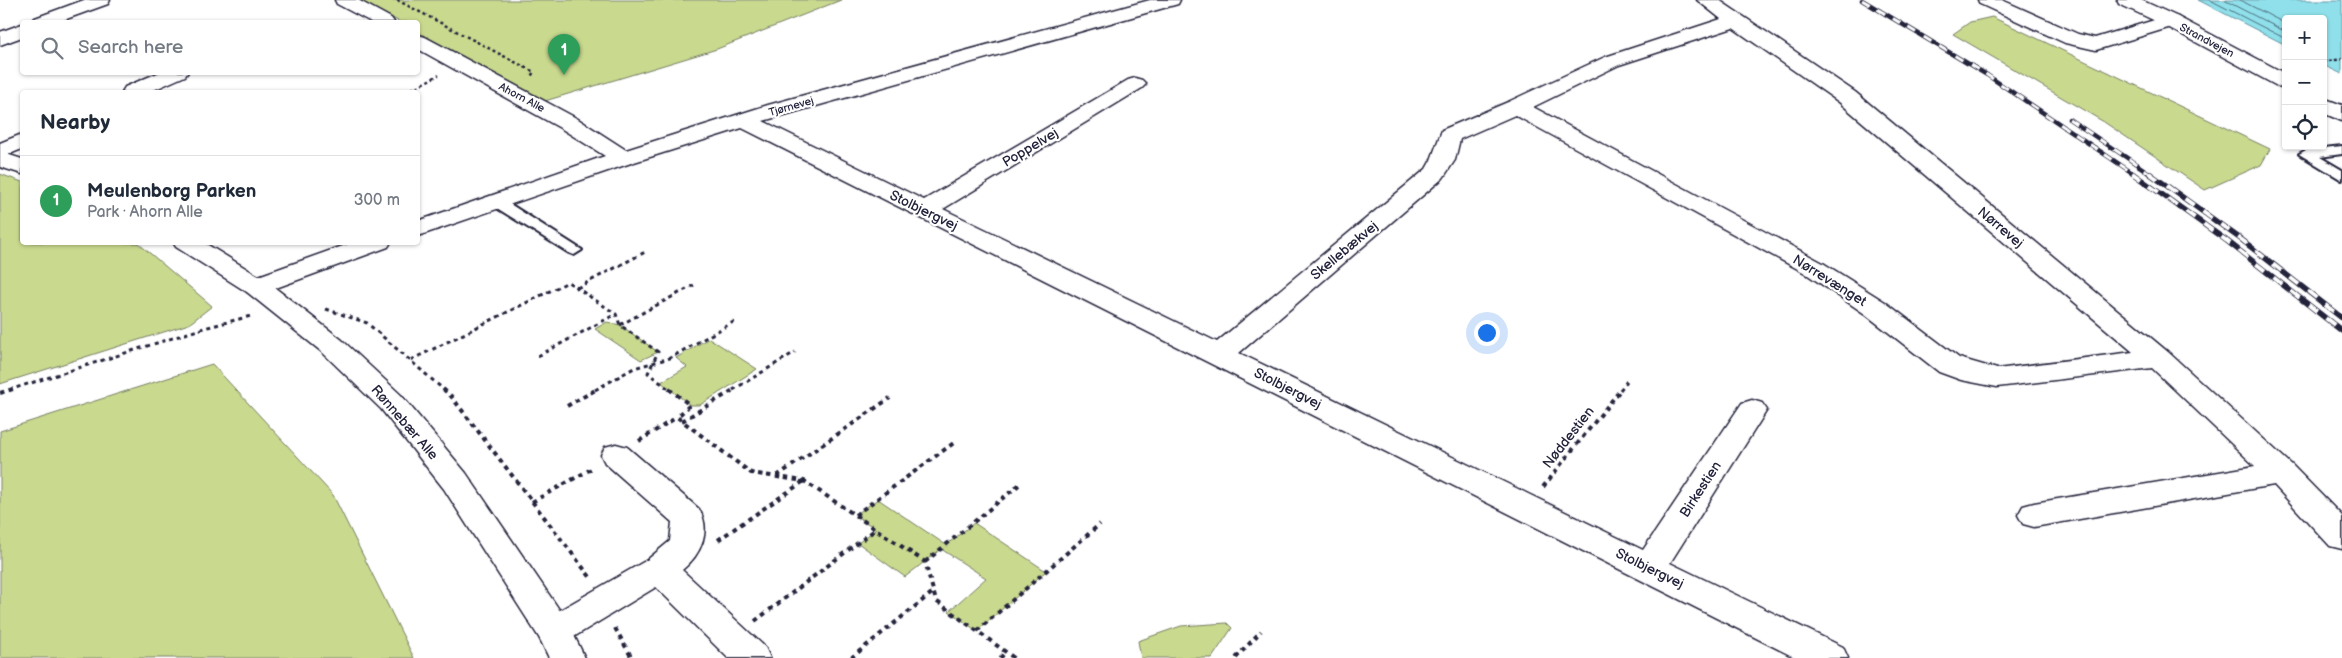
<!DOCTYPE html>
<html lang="en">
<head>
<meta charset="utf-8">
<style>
  body { margin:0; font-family:"Balsamiq Sans",sans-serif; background:#f6f6f7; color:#1f2937 }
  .controls { position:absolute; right:15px; top:15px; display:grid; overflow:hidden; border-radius:5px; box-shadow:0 1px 4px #0004 }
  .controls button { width:45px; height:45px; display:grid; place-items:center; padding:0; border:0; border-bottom:1px solid #e0e1e3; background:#fff; color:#1f2937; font:25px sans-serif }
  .you { position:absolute; left:1486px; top:332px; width:18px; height:18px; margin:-12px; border:4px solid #fff; border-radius:50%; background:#1a73e8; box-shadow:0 0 0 8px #1a73e833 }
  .badge { display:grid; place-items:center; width:32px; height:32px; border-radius:50%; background:#1a73e8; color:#fff; font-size:16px; font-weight:700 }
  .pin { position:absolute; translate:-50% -41px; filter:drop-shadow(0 1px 2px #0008) }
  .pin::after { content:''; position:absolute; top:26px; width:18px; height:15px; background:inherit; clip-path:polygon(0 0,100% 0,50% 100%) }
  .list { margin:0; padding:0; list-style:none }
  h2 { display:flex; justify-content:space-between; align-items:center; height:65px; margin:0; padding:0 20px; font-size:21px }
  h2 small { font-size:16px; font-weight:400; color:#747a83 }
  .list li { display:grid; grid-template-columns:32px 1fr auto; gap:15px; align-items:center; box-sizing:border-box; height:90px; padding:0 20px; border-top:1px solid #e0e1e3 }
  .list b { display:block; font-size:19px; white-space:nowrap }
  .list p { margin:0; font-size:16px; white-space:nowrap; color:#747a83 }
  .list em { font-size:16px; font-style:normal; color:#747a83 }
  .icon { flex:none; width:28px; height:28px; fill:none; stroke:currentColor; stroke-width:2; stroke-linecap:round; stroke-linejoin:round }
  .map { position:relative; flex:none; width:2342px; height:658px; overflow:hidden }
  .search { position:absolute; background:#fff; box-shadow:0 1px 4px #0004; left:20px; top:20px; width:400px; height:55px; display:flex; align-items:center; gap:12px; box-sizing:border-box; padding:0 18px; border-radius:5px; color:#747a83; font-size:19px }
  .panel { position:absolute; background:#fff; box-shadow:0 1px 4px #0004; left:20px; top:90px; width:400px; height:155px; border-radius:5px }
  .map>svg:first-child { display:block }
  .green { fill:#c9d98e; stroke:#767e64 }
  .water { fill:#8fe0ea; stroke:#6394a4 }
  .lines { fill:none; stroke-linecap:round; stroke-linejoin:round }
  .shore { stroke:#4e6e81; stroke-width:1 }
  .service-casing { stroke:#22223b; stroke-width:4 }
  .minor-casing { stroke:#22223b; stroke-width:3 }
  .secondary-casing { stroke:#22223b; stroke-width:3 }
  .path-far2 { stroke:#22223b; stroke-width:2.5; stroke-dasharray:3 3; stroke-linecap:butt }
  .path-far1 { stroke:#22223b; stroke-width:3; stroke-dasharray:4 4; stroke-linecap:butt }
  .path { stroke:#22223b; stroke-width:4; stroke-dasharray:4.5 4.5; stroke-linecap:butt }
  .service { fill:#fff; fill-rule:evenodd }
  .minor { fill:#fff; fill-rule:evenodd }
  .secondary { fill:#fff; fill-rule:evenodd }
  .rail-far1-casing { stroke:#22223b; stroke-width:4.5 }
  .rail-casing { stroke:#22223b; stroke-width:5.5 }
  .rail-far1 { stroke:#fff; stroke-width:3; stroke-dasharray:9; stroke-linecap:butt }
  .rail { stroke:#fff; stroke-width:4; stroke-dasharray:11; stroke-linecap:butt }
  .labels { text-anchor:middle; stroke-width:4.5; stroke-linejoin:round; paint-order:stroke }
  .far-street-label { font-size:11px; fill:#22223b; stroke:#fff }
  .street-label { font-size:14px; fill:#22223b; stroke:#fff }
</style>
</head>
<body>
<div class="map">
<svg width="2342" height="658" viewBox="0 0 2342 658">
  <rect width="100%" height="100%" fill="#fff"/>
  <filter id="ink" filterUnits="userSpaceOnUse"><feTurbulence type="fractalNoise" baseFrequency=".02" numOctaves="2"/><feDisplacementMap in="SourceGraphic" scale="10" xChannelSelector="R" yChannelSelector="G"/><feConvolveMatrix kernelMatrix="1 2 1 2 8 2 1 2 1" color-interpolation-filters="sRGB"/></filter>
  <g filter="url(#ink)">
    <path class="green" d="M358,0H841L717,49L545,101L418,32V22H400Z
      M1992,17L2270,149L2261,165L2205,190L2104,122L1953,34L1970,22Z
      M0,174L22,182V242L138,243L212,306L189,324L0,384Z
      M607,322L620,325L658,352L641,360L595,329Z
      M709,338L757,369L700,405H690L661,382L687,367L676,358Z
      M212,364L333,495L414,658H0V431Z
      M878,499L946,545L974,523L1046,571L977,631L949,611L986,578L941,549L905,577L858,543L876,529L855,515Z
      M1227,623L1232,628L1212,658H1141L1138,641L1181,626Z"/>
    <path class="water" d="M2198,0H2342V74L2323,65V19H2286V45Z"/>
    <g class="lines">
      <path class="shore" d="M2210,0L2286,39
        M2224,0L2286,32
        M2240,0L2286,24"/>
      <defs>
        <path id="service" d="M2342,146V154L2320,157L2342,170V180L2299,154L2306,150Z
          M497,198L502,199L582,250L574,255L569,253L492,205L490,202L492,199Z"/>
        <path id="minor" d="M84,0H110L108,4L58,22H32L35,18Z
          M335,0H358L391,18L394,22H371L337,4Z
          M1150,0H1180L1178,4L763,121L924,200L1128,80L1135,78L1142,80L1146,84L1142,88L943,209L1217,342L1426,169L1431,160L1442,130L1508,102L1605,57L1721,19L1697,0H1719L1855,92L2168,352L2292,465L2342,516V549L2330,546L2274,485L2034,527L2023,524L2018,515L2023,506L2034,503L2255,466L2152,368L1997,387L1961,380L1939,372L1865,314L1805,273L1515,115L1460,139L1455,160L1443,178L1239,353L1643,550L1742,403L1752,400L1762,403L1767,410L1670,563L1843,647L1848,658H1796L742,128L631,163L418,236V221L605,156L562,129L418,49V35L425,37L578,119L626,150L768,105ZM1733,28L1839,102L2133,352L1997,369L1959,358L1885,302L1823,263L1533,107L1619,65Z
          M1978,0H2002L2078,34L2095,38L2171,15L2178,17L2181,21L2178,25L2096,50L2065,43L1980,4Z
          M22,24V37L0,45V32Z
          M160,72H188L185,76L149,92H122L125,87Z
          M22,134V149L0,158V143Z
          M354,242H391L388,247L265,292L256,294L247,292L243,286L247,280Z
          M616,444L627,447L699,509C712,531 701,555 682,570L765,647L770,658H728L656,587L567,641L554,645L541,641L536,631L541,621L647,560L670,541L672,522L605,463L601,455L605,447Z"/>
        <path id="secondary" d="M2117,0H2141L2178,17L2286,74V89L2279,87L2164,25L2119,4Z
          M2323,98L2342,105V121L2323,113Z
          M0,152L22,159V174L0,167Z
          M173,242H203L265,280L342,340L401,395L466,473L567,621L585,658H549L540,639L444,489L381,409L322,352L247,292L176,247Z"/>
      </defs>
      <use href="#service" class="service-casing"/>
      <use href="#minor" class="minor-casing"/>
      <use href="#secondary" class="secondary-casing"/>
      <path class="path-far2" d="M397,0L534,72L530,78
        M2323,62L2342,59
        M406,92L439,75"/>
      <path class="path-far1" d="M577,288L647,251
        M326,309L367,323L444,390
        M620,325L694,285
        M538,356L616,314
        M411,360L568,282L616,314L620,325L658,352L648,373L670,390
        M9,390L204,328L251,316
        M595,390L634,368L670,358L735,321
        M733,390L795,352
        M1620,390L1627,381"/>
      <path class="path" d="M443,389L451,396L591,578
        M669,389L690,405L677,417L751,473L804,481L925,562L936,601L1014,658
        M0,393L13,389
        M567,406L597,389
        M682,421L735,389
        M639,441L677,417
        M777,476L890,398
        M1543,487L1621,389
        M532,502L593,468
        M855,515L955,442
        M718,540L804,481
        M925,562L1020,484
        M755,621L876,529
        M615,628L632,658
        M977,631L1100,524
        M851,658L933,592
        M1000,658L1006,652
        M1236,658L1261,631"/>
      <use href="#service" class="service"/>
      <use href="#minor" class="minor"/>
      <use href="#secondary" class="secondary"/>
      <defs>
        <path id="rail-far1" d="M1862,0L1987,75L2134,174
          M2069,119L2151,174"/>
        <path id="rail" d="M2132,173L2227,241L2342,331
          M2149,173L2242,240L2342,318"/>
      </defs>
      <use href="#rail-far1" class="rail-far1-casing"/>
      <use href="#rail" class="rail-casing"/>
      <use href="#rail-far1" class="rail-far1"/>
      <use href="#rail" class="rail"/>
    </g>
  </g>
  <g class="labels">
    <g class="far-street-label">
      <text transform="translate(2207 40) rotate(28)" y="4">Strandvejen</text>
      <text transform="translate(522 97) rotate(28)" y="4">Ahorn Alle</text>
      <text transform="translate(791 106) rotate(-16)" y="4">Tjørnevej</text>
    </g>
    <g class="street-label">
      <text transform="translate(1030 147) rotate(-31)" y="5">Poppelvej</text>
      <text transform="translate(924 210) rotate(26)" y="5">Stolbjergvej</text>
      <text transform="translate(2001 227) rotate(40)" y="5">Nørrevej</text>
      <text transform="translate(1344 250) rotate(-40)" y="5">Skellebækvej</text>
      <text transform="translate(1830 280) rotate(32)" y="5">Nørrevænget</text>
      <text transform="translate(1288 388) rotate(27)" y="5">Stolbjergvej</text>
      <text transform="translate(405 422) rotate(49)" y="5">Rønnebær Alle</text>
      <text transform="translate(1568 437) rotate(-52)" y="5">Nøddestien</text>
      <text transform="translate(1700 489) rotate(-57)" y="5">Birkestien</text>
      <text transform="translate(1650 568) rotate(26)" y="5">Stolbjergvej</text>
    </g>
  </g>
</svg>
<div class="controls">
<button>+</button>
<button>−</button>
<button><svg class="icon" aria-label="locate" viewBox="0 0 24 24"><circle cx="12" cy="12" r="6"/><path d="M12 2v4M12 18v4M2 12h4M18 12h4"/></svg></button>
</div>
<div class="you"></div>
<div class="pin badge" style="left:564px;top:75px;background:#2e9e5b">1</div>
<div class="search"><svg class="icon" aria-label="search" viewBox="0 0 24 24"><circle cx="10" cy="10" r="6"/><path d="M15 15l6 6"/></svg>Search here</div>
<section class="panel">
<h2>Nearby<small></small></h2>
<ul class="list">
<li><span class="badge" style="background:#2e9e5b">1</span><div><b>Meulenborg Parken</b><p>Park · Ahorn Alle</p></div><em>300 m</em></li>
</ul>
</section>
</div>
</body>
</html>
